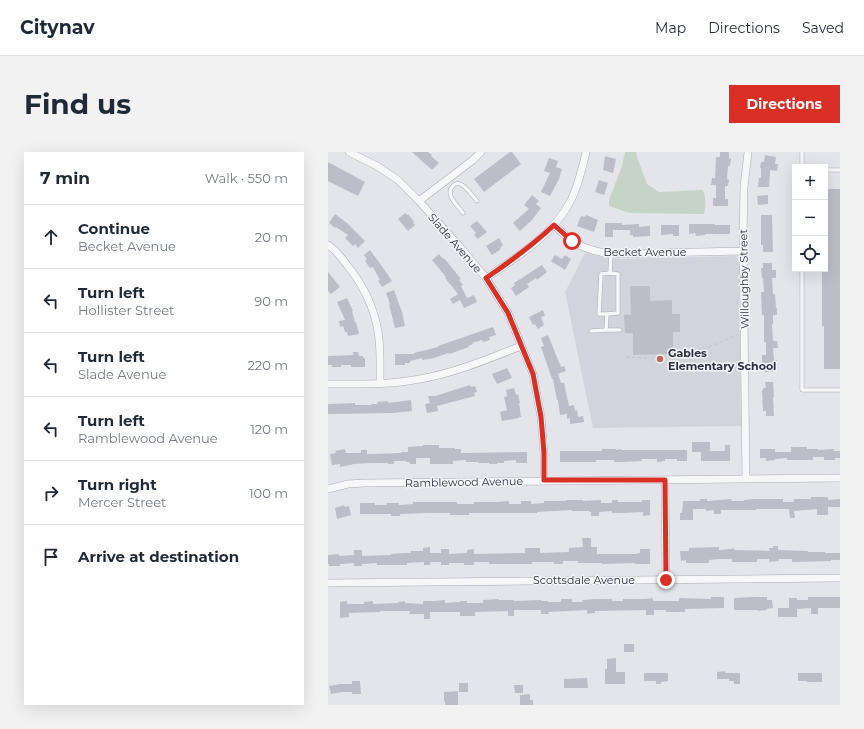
<!DOCTYPE html>
<html lang="en">
<head>
<meta charset="utf-8">
<style>
  body { margin:0; font-family:Montserrat,sans-serif; background:#f2f2f3; color:#1f2937 }
  .controls { position:absolute; right:12px; top:12px; display:grid; overflow:hidden; border-radius:0px; box-shadow:0 4px 16px #0002 }
  .controls button { width:36px; height:36px; display:grid; place-items:center; padding:0; border:0; border-bottom:1px solid #e0e1e3; background:#fff; color:#1f2937; font:20px sans-serif }
  .stop { position:absolute; width:12px; height:12px; margin:-9px; border:3px solid #d93025; border-radius:50%; background:#fff }
  .stop.end { background:#d93025; border-color:#fff; box-shadow:0 1px 4px #0008 }
  .list { margin:0; padding:0; list-style:none }
  h2 { display:flex; justify-content:space-between; align-items:center; height:52px; margin:0; padding:0 16px; font-size:17px }
  h2 small { font-size:13px; font-weight:400; color:#747a83 }
  .list li { display:grid; grid-template-columns:26px 1fr auto; gap:12px; align-items:center; box-sizing:border-box; height:64px; padding:0 16px; border-top:1px solid #e0e1e3 }
  .list b { display:block; font-size:15px; white-space:nowrap }
  .list p { margin:0; font-size:13px; white-space:nowrap; color:#747a83 }
  .list em { font-size:13px; font-style:normal; color:#747a83 }
  .icon { flex:none; width:22px; height:22px; fill:none; stroke:currentColor; stroke-width:2; stroke-linecap:round; stroke-linejoin:round }
  .map { position:relative; flex:none; width:512px; height:553px; overflow:hidden; border-radius:0px }
  header { display:flex; align-items:center; gap:24px; box-sizing:border-box; height:56px; padding:0 20px; background:#fff; border-bottom:1px solid #e0e1e3 }
  header strong { font-size:19px }
  nav { display:flex; gap:22px; margin-inline-start:auto; font-size:14px }
  .intro { display:flex; align-items:center; justify-content:space-between; box-sizing:border-box; height:96px; padding:0 24px }
  h1 { margin:0; font-size:28px }
  .button { padding:10px 18px; border-radius:0px; background:#d93025; color:#fff; font-size:14px; font-weight:700 }
  main { display:flex; gap:24px; padding:0 24px }
  aside { flex:1; background:#fff; border-radius:0px; box-shadow:0 4px 16px #0002 }
  .map>svg:first-child { display:block }
  .built { fill:#d3d3dc }
  .green { fill:#c6d4c7 }
  .building { fill:#bcbdc7 }
  .lines { fill:none; stroke-linecap:round; stroke-linejoin:round }
  .service-casing { stroke:#a9aab5; stroke-width:4.5 }
  .minor-casing { stroke:#a9aab5; stroke-width:8 }
  .path { stroke:#c2c3c9; stroke-width:1; stroke-dasharray:3 3; stroke-linecap:butt }
  .service { stroke:#f7f7f9; stroke-width:3.5 }
  .minor { stroke:#f7f7f9; stroke-width:7 }
  .route { stroke:#d93025; stroke-width:5 }
  .poi-dot { fill:#c26957; stroke:#f4f4f8; stroke-width:1.5 }
  .labels { text-anchor:middle; stroke-width:3; stroke-linejoin:round; paint-order:stroke }
  .street-label { font-size:11px; fill:#2d2e42; stroke:#f4f4f8 }
  .poi-label { font-size:11px; font-weight:bold; fill:#2d2e42; stroke:#f4f4f8; text-anchor:start }
</style>
</head>
<body>
<header>
<strong>Citynav</strong>
<nav><a>Map</a><a>Directions</a><a>Saved</a></nav>
</header>
<div class="intro"><h1>Find us</h1><a class="button">Directions</a></div>
<main>
<aside>
<h2>7 min<small>Walk · 550 m</small></h2>
<ul class="list">
<li><svg class="icon" aria-label="ahead" viewBox="0 0 24 24"><path d="M12 20V5M6 11l6-6 6 6"/></svg><div><b>Continue</b><p>Becket Avenue</p></div><em>20 m</em></li>
<li><svg class="icon" aria-label="left" viewBox="0 0 24 24"><path d="M17 20v-9H6M10 6l-5 5 5 5"/></svg><div><b>Turn left</b><p>Hollister Street</p></div><em>90 m</em></li>
<li><svg class="icon" aria-label="left" viewBox="0 0 24 24"><path d="M17 20v-9H6M10 6l-5 5 5 5"/></svg><div><b>Turn left</b><p>Slade Avenue</p></div><em>220 m</em></li>
<li><svg class="icon" aria-label="left" viewBox="0 0 24 24"><path d="M17 20v-9H6M10 6l-5 5 5 5"/></svg><div><b>Turn left</b><p>Ramblewood Avenue</p></div><em>120 m</em></li>
<li><svg class="icon" aria-label="right" viewBox="0 0 24 24"><path d="M7 20v-9h11M14 6l5 5-5 5"/></svg><div><b>Turn right</b><p>Mercer Street</p></div><em>100 m</em></li>
<li><svg class="icon" aria-label="arrive" viewBox="0 0 24 24"><path d="M6 21V4h12l-3 4 3 4H6"/></svg><div><b>Arrive at destination</b></div></li>
</ul>
</aside>
<div class="map">
<svg width="512" height="553" viewBox="0 0 512 553">
  <rect width="100%" height="100%" fill="#e4e5eb"/>
  <path class="built" d="M257,101L269,104L290,107L408,104L411,109L413,274L265,276L237,140Z"/>
  <path class="green" d="M297,0H308L309,5L319,32L331,40L375,38C378,45 378,55 376,62L302,61L281,54V48L294,14Z"/>
  <path class="building" d="M84,0H100L104,3L103,4L111,11L104,18Z
    M182,0H184L193,12L156,40L146,27Z
    M392,0H401V6L403,7L402,14H400L399,27L401,28L400,34H397V47H400V54H385V46H388V33H383L384,26H387L388,5H392Z
    M437,3L448,5L447,12H450L449,19L442,18L441,35H430L431,26H433V16H432L433,10H436Z
    M277,4L288,7L285,21L275,18Z
    M221,6L230,9L228,15L234,17L231,27L222,44L213,40L222,21L216,19Z
    M0,10L37,30L30,44L0,29Z
    M271,28L280,31L276,43L267,40Z
    M497,37H512V217H496V174H494V117H497Z
    M204,43L211,49L208,52L213,56L204,68L192,79L185,71L201,57L196,53Z
    M440,43V52L430,53L429,44Z
    M77,61L79,63L80,62L86,70H85L87,73L80,79L70,67Z
    M7,62L19,71L37,89L30,96L27,92L25,94L17,86L20,83L8,75L7,76L1,71Z
    M258,63L270,68L266,80L249,74L253,64L257,65Z
    M433,63H444L445,100H435V93H433Z
    M149,69L159,80L150,87L146,83L148,81L142,74Z
    M277,71H294V73L311,72V75L322,74V84L305,85V83H302V78H285V85H277Z
    M361,72H387V73H402V82H377V83L368,84L367,81L361,82Z
    M333,73H351V84H345V82L333,83Z
    M171,86L175,93L172,96L173,97L164,103L158,94Z
    M42,98L56,117L64,129L54,135L50,129L52,128L45,115L42,116L37,109L39,107L36,103Z
    M111,102L115,107L116,106L133,127L131,128L135,133L133,134L139,146L146,143L149,150L136,156L132,148L125,152L122,147L129,143V142H130L117,126L118,125L104,108Z
    M227,103L234,107L237,103L243,107L237,118L223,109Z
    M435,111H444V118H448V126H444L445,142H447L448,156H449V163H445V172H444L445,189H449L450,196H445L446,208H449V213H445V220H436V214H434V203H438V190H436V163H434L433,140H436L435,126H434L433,116H435Z
    M214,113L219,120L209,128L208,126L199,132L201,135L188,144L183,136L187,133L186,131Z
    M0,120L12,135L3,142L0,139Z
    M302,134H322V149L344,148V162H352V180H345V202L305,203V181H297L296,163H303Z
    M66,138L74,160L77,174L67,176L63,160L61,153L62,152L58,141Z
    M19,146L25,159H24L27,171L28,170L31,182L20,184L19,180H17L15,174L12,175L11,169L17,168L9,150Z
    M215,158L217,164L213,165L216,173L210,177L207,172L205,173L201,165Z
    M165,175L168,183L161,185L162,188L155,190L154,188L144,191L145,192L140,194L141,195L121,202L120,201L106,206L94,208V206L82,209V211H77V213H67V202H86V201L110,195V194Z
    M220,183L232,213V212L233,215L236,214L238,219L230,222L233,231H236L241,254L246,253L247,259L249,258L250,265L255,264L256,270L242,272V266L239,267V262L232,263L230,248H229L225,227H224L213,195L216,194L213,186Z
    M25,200H30L31,204H35V206H37V215H23V213H13V215H4V213H0V204L25,203Z
    M179,216L184,226L169,232L164,222Z
    M437,230H445L446,245H445L446,264H438V259H435L434,238H435V236H438Z
    M142,233L143,235L147,234L149,240L146,241L147,244L109,254L110,259L99,261L97,252L102,251L100,244H107Z
    M186,236L188,243L190,242L192,251H191L193,265H191V266L174,269L172,260L179,258L176,245L179,244L178,238Z
    M83,248L84,259L65,261L0,262V252H2L27,251V253H43L44,252H50L49,250L60,249V251Z
    M364,290H382V299H397V293H402V309H373V300H364Z
    M95,293H111V296H127V297H133V301L199,300V311H188V308L176,309V311H169V312H161V311H150V310H138V308L125,309V312H102V306H88V312H82V310H78V309H66V312H60V311H43L26,312L12,315V312L4,313L2,302L8,301L7,299L17,297L18,301H33V298H39V302H43L73,301V300H80V295L95,294Z
    M463,295H479V297H490V298L506,297V299H512V306H507V308H496V305H485V308H459V306L447,307V308L438,309V306H432V297H447V300H463Z
    M274,297H288V298L293,297V298H359V309H349V307H337V309L329,310V307H313L314,309L293,310H286V308H268V310H232V299H274Z
    M483,345H500V348L512,347V355H500V363H489V357L466,359L467,366H462L461,357H428V358H393V362H386V358L378,359V357H365V368H352V361H354L355,349H372V347H379V349L403,347L404,349H416V348L427,347H455V350H466V347H483Z
    M238,348H255V349L273,348V351H284V348H290V350H314V348H322V363L315,364V360L296,361H284V359L271,360V364H263V360H261V359H244V358L209,360V361H141V363H122V361H100L72,362V364H63V362H32V351H47V353H59V351H71V353L85,352V350H129V352H146V350H169L181,349V352H193V349H203V352L216,351V349H238Z
    M16,353L17,355L21,354L23,363L9,367L7,356Z
    M254,386H263V395H269V402H307L312,401V397H322V412H307V411L274,412V411H250V409H235V412H226V410H204V412H161V410H146V413H136V411H121V413H113V410H102V413H96V410L79,411V413H49V411L34,412V414H26V411L12,412V414H1V412H0V403L11,402V404L26,403V398H34V404L63,403V402L77,401H83V399H95V396L102,395V401H113V397H121V402L139,401V398L146,397V402L197,401V396H212V401L241,400V396L255,395Z
    M445,394H450V398L480,399V400H497V401H512V408H503V409L464,410V407H451V409L441,410V407H429V410H404V407H391L381,408V411H358V408L353,409L352,399H361V396L391,395V398L403,397L405,396L407,398L441,399V396H445Z
    M383,445H396V456L357,457V460H338V458H326V463H318V458L267,459V461L259,462V458L220,460L221,462H213V458H186V464H180V459L147,460V464H132V460H102V467H96V462H81L82,459H52V460L21,461V465L12,466V450L19,449V452H36V450L45,449V452L70,451V450L77,449V451H79L95,452V449H106L117,448V451L132,450V449H139V451H155V448L171,447V448H186V449L213,448V449H220V450H233V447H244V450H255L254,448L267,447H284V449H295V447H317L325,446V449H351V446L383,447Z
    M424,445H439V448H444L445,456L438,457L439,458L430,459V458H406V446Z
    M480,445H512V456H490V462H483V456L469,457V465H450V456H461V446H469V448H480Z
    M296,492H306V500H296Z
    M288,506V520H297V532H277V517H279V507Z
    M397,519V521H412V532H406V529H401V527H389V520Z
    M316,521H340V529L333,530V532H328V529H316Z
    M470,521H494V530H479V529H470Z
    M259,526L260,536H236V527Z
    M24,529H32L33,542H24V540H14L3,542L1,534L12,532H24Z
    M131,531H140V540H131Z
    M186,533H195V541H187Z
    M130,539V553H117V549L116,550V540Z
    M202,542V548H205V553H192V543Z"/>
  <g class="lines">
    <defs>
      <path id="service" d="M474,15V0
        M497,18H512
        M135,61C130,54 116,42 125,34C127,31 131,31 134,33C139,36 145,44 149,49
        M474,117V238H512
        M282,121L290,122V161L279,162H271L273,122Z
        M282,121L283,102
        M278,178H292
        M263,179L278,178L279,162"/>
      <path id="minor" d="M21,0L49,14L70,28L91,49L132,95L158,126L180,161L205,222L213,265L216,301V329
        M91,49L145,8L153,0
        M226,73C232,78 237,84 243,88C255,97 269,100 283,102L415,99
        M0,93C8,98 13,105 19,113C32,129 43,149 48,170C53,189 52,211 52,231
        M158,126C189,105 224,84 242,50C250,35 254,17 258,0
        M0,232C30,232 62,233 92,227C127,221 160,207 193,194
        M418,327L415,85L416,35L420,0
        M337,328L338,428
        M0,337L20,332L36,331L512,326
        M0,431L512,426"/>
    </defs>
    <use href="#service" class="service-casing"/>
    <use href="#minor" class="minor-casing"/>
    <path class="path" d="M298,205C315,206 333,207 350,204C371,200 390,191 409,183"/>
    <use href="#service" class="service"/>
    <use href="#minor" class="minor"/>
  </g>
  <g class="lines">
    <path class="route" d="M244,89L226,73C204,94 183,109 158,126L180,161L205,222L213,265L216,301V328H337L338,428"/>
  </g>
  <circle class="poi-dot" cx="332" cy="207" r="4"/>
  <g class="labels">
    <g class="street-label">
      <text transform="translate(127 91) rotate(49)" y="4">Slade Avenue</text>
      <text x="317" y="104">Becket Avenue</text>
      <text transform="translate(416 127) rotate(-91)" y="4">Willoughby Street</text>
      <text transform="translate(136 330) rotate(-1)" y="4">Ramblewood Avenue</text>
      <text x="256" y="432">Scottsdale Avenue</text>
    </g>
    <g class="poi-label">
      <text x="340" y="205">Gables<tspan x="340" dy="13">Elementary School</tspan></text>
    </g>
  </g>
</svg>
<div class="controls">
<button>+</button>
<button>−</button>
<button><svg class="icon" aria-label="locate" viewBox="0 0 24 24"><circle cx="12" cy="12" r="6"/><path d="M12 2v4M12 18v4M2 12h4M18 12h4"/></svg></button>
</div>
<div class="stop" style="left:244px;top:89px"></div>
<div class="stop end" style="left:338px;top:428px"></div>
</div>
</main>
</body>
</html>
